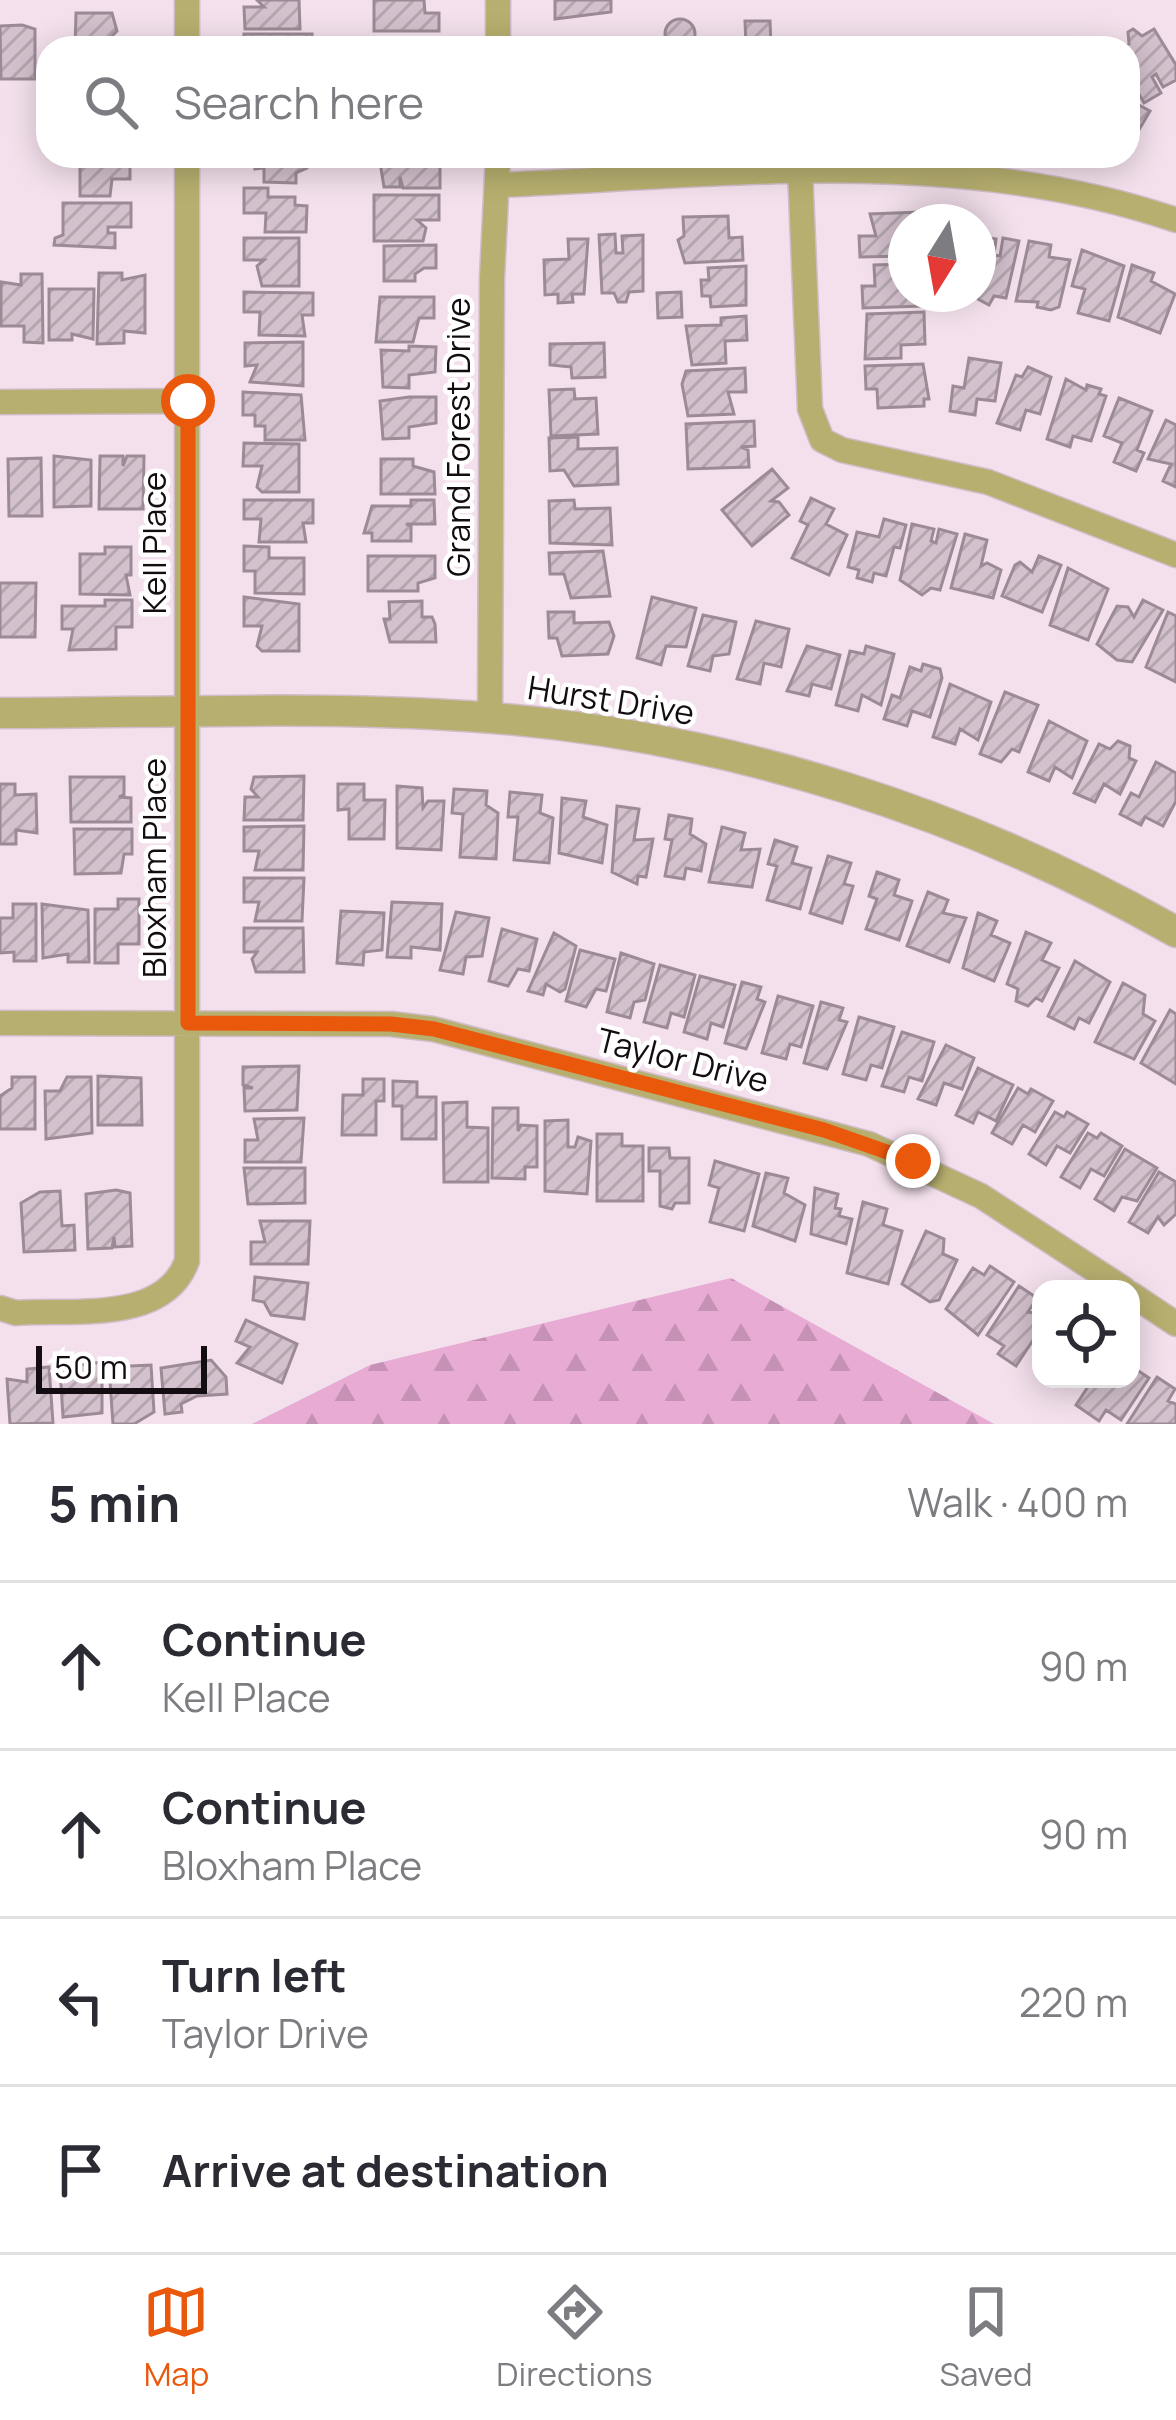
<!DOCTYPE html>
<html lang="en">
<head>
<meta charset="utf-8">
<style>
  body { margin:0; font-family:Manrope,sans-serif; background:#f2f2f3; color:#2b2b33 }
  .controls { position:absolute; right:36px; bottom:36px; display:grid; overflow:hidden; border-radius:24px; box-shadow:0 6px 30px #0003 }
  .controls button { width:108px; height:108px; display:grid; place-items:center; padding:0; border:0; border-bottom:3px solid #e1e1e2; background:#fff; color:#2b2b33; font:60px sans-serif }
  .compass { position:absolute; left:888px; top:204px; width:108px; height:108px; border-radius:50%; background:#fff; box-shadow:0 6px 30px #0003; rotate:191deg }
  .scale { position:absolute; left:36px; bottom:30px; width:171px; box-sizing:border-box; padding-left:12px; border:6px solid #130d11; border-top:0; font-size:33px; line-height:42px; white-space:nowrap; color:#130d11; -webkit-text-stroke:9px #fff; paint-order:stroke }
  .stop { position:absolute; width:36px; height:36px; margin:-27px; border:9px solid #ea580c; border-radius:50%; background:#fff }
  .stop.end { background:#ea580c; border-color:#fff; box-shadow:0 3px 12px #0008 }
  .list { margin:0; padding:0; list-style:none }
  h2 { display:flex; justify-content:space-between; align-items:center; height:156px; margin:0; padding:0 48px; font-size:51px }
  h2 small { font-size:39px; font-weight:400; color:#7c7c81 }
  .list li { display:grid; grid-template-columns:78px 1fr auto; gap:36px; align-items:center; box-sizing:border-box; height:168px; padding:0 48px; border-top:3px solid #e1e1e2 }
  .list b { display:block; font-size:45px; white-space:nowrap }
  .list p { margin:0; font-size:39px; white-space:nowrap; color:#7c7c81 }
  .list em { font-size:39px; font-style:normal; color:#7c7c81 }
  .icon { flex:none; width:66px; height:66px; fill:none; stroke:currentColor; stroke-width:2; stroke-linecap:round; stroke-linejoin:round }
  .map { position:relative; flex:none; width:1176px; height:1424px; overflow:hidden }
  .search { position:absolute; background:#fff; box-shadow:0 6px 30px #0003; left:36px; right:36px; top:36px; height:132px; display:flex; align-items:center; gap:30px; box-sizing:border-box; padding:0 42px; border-radius:36px; color:#7c7c81; font-size:45px }
  .sheet { height:828px; background:#fff }
  nav { display:flex; justify-content:space-around; align-items:center; box-sizing:border-box; height:168px; border-top:3px solid #e1e1e2; background:#fff; font-size:33px; color:#7c7c81 }
  nav a { display:grid; justify-items:center; gap:6px }
  nav .on { color:#ea580c }
  .map>svg:first-child { display:block }
  .forest { fill:url(#forest-firs) }
  .building { fill:url(#building-hatch); stroke:#9c8b96; stroke-width:3 }
  .lines { fill:none; stroke-linecap:round; stroke-linejoin:round }
  .minor-casing { stroke:#cfbec9; stroke-width:27 }
  .tertiary-casing { stroke:#cfbec9; stroke-width:33 }
  .minor { stroke:#b7af6f; stroke-width:24 }
  .tertiary { stroke:#b7af6f; stroke-width:30 }
  .route { stroke:#ea580c; stroke-width:15 }
  .labels { text-anchor:middle; stroke-width:9; stroke-linejoin:round; paint-order:stroke }
  .street-label { font-size:33px; fill:#130d11; stroke:#fff }
</style>
</head>
<body>
<div class="map">
<svg width="1176" height="1424" viewBox="0 0 1176 1424">
  <defs>
    <pattern id="forest-firs" width="22" height="20" patternUnits="userSpaceOnUse" patternTransform="scale(3)"><rect width="22" height="20" fill="#e7abd4"/><path d="M5 1l3.5 6h-7zM16 11l3.5 6h-7z" fill="#c592b5"/></pattern>
    <pattern id="building-hatch" width="6" height="6" patternUnits="userSpaceOnUse" patternTransform="scale(3)"><rect width="6" height="6" fill="#d3c1cd"/><path d="M-1 1l2-2M0 6l6-6M5 7l2-2" fill="none" stroke="#b4a5af"/></pattern>
  </defs>
  <rect width="100%" height="100%" fill="#f3e0ec"/>
  <path class="forest" d="M731,1278L994,1424H252L370,1365Z"/>
  <path class="building" d="M257,0H299L300,29H245L244,7H264Z
    M374,0H424L425,13H439V31H374Z
    M555,0H611V12L555,19Z
    M76,13H112L117,31L109,39H130V48H75Z
    M665 34a15 15 0 1 1 30 0a15 15 0 1 1-30 0Z
    M745,21H770L771,45L746,46Z
    M22,25L35,29V79H1L0,26Z
    M1133,29L1142,36L1154,29L1176,65V80L1163,87L1156,74L1152,77L1161,93L1144,103L1132,82L1128,48H1122L1129,44L1128,32Z
    M244,34H312V48H244Z
    M393,39H433V48H393Z
    M1128,99L1150,111L1137,133L1128,127Z
    M105,156H130V179H112L110,196H80V160Z
    M244,156H307V168L296,173V183L264,182V168L255,169V159Z
    M379,156H427L422,165H440V188H403L400,177V187H384Z
    M244,188H268V197H295V205L307,206L306,232H265L266,213H244Z
    M374,195H439V220H417L426,228L423,241H374Z
    M63,203H131V227H108V233H115V248L54,245L55,238L63,235Z
    M920,212L921,222H906V256L860,257L859,236H876L870,214Z
    M728,216L729,238L742,237L743,260L685,263L678,240L684,236L683,217Z
    M615,234L616,253H623L622,236L643,235V291L629,292L626,302H618L614,293H602L599,235Z
    M978,236L996,239L994,255L1000,256L1003,238L1019,241L1006,298L994,296L989,305L978,299Z
    M244,238H299V286H262L257,266L264,260H244Z
    M568,239H588L584,294H572L573,302L558,303V294L545,295L544,260L569,259Z
    M1029,241L1051,245L1049,257L1070,260L1059,307L1051,310L1037,307L1038,302L1016,301Z
    M436,245V268H424L415,274V281H384V246Z
    M1082,250L1124,266L1109,321L1078,313L1085,289L1072,286Z
    M906,264V294H922L923,306L863,308L862,286H875L874,265Z
    M1132,265L1154,273L1151,281L1175,294L1160,333L1118,317Z
    M746,266V305L711,307L710,296H702L701,280H709L708,268Z
    M99,273H122V280L145,275V333L124,331V343L97,344Z
    M21,274H42L43,343L24,342V326H1V282L21,285Z
    M49,289H94L93,339L72,334V340H49Z
    M244,292L313,293V315H302L305,336L259,335L260,312H244Z
    M681,292L682,317L658,318L657,293Z
    M380,297H434V318H419L413,342H376Z
    M924,312L925,344L901,345V358L865,359L867,314Z
    M746,316L747,340L725,341L726,363L692,365L686,326L721,325V318Z
    M303,342V386L250,382L257,365L245,366V343Z
    M604,343L605,377L572,378L571,367L550,365V344Z
    M409,346L436,347L435,372L409,375V388L383,387L381,350L409,351Z
    M969,358L1001,363L995,401L977,399L975,415L950,411L953,386L964,388Z
    M923,364L929,399H924V406L878,408L877,389H866L865,366Z
    M1028,367L1051,377L1040,414L1026,410L1020,430L997,423L1016,375L1022,377Z
    M745,368L746,392H728L734,414L688,416L682,384L686,371Z
    M1066,379L1086,390L1087,385L1101,389L1099,394L1106,396L1091,441L1073,436L1070,447L1047,439Z
    M574,389L575,399L596,398L598,434L551,436L549,390Z
    M243,392L301,395L305,440H265V426H255V415H243Z
    M409,397H436V423L409,427V438L383,439L380,401Z
    M1119,398L1152,411L1137,450L1144,453L1136,471L1114,462L1122,443L1104,436Z
    M1166,420L1176,425V487L1163,481L1171,464L1148,459Z
    M754,421L755,446L741,447L748,450L749,467L688,469L686,424Z
    M578,437V449L617,448L618,484L574,486L564,470L550,471L549,438Z
    M244,443L299,444V492H262L257,487L262,466H243Z
    M54,456L91,460V506L54,507Z
    M100,456H123V466L127,456H144L143,509H99Z
    M41,458L42,516H9L8,459Z
    M381,459H413V466L434,472L435,494H381Z
    M772,469L788,488L771,501L779,502L789,515L752,546L722,510Z
    M811,498L834,509L826,524L847,535L829,575L792,558L808,525L800,521Z
    M244,500H313V523H303L306,542H259L261,519H244Z
    M411,500H434L435,524H406L411,526V541H372V533H364L372,506H411Z
    M574,500L575,509L610,508L612,545L550,543L549,501Z
    M884,519L906,525L900,548L894,547L886,576L874,573L872,582L857,578L859,570L848,567L857,532L879,537Z
    M912,524L934,529L931,541L936,543L939,529L957,534L940,590L931,588L922,595L900,580Z
    M965,534L987,540L981,566L987,563L1001,570L993,598L951,588Z
    M244,546L269,547V558H304V594L255,593V571H244Z
    M105,547H131V575H126L130,595L80,594V554H105Z
    M603,551L610,596L571,598L564,574H550L549,553Z
    M368,556H435V578L418,583V591H368Z
    M1039,556L1061,565L1042,612L1002,596L1015,565L1020,562L1032,572Z
    M1068,568L1108,589L1088,640L1050,625Z
    M0,583H36L35,637H0Z
    M244,597L299,604V651H262L257,646L262,626H244Z
    M652,597L696,608L686,647L666,646L661,665L637,658Z
    M105,600H132V627H116V649L69,650L73,629H62V606H105Z
    M1143,600L1163,610L1132,662L1117,660L1097,644L1117,606L1128,607L1134,617Z
    M422,601V617H432L435,624L436,642H390L384,619H390L389,602Z
    M548,612H574V623L609,622L614,636L608,654L562,656L557,638H549Z
    M1168,612L1176,616V682L1146,667Z
    M703,615L736,622L729,654L713,656L710,671L688,666Z
    M756,621L789,629L781,667L764,663L760,684L737,679Z
    M807,646L840,655L831,689L812,684L809,696L787,691Z
    M866,646L894,654L881,705L862,695L858,711L836,705L850,651L864,654Z
    M923,664L940,669L942,678L930,717L912,711L907,726L884,719L892,695L900,698L910,667L921,671Z
    M950,684L991,702L978,740L960,729L955,744L933,737Z
    M1005,692L1038,705L1019,752L1012,749L1001,762L980,754Z
    M1049,721L1087,741L1072,778L1055,767L1049,781L1028,772Z
    M1118,741L1130,746L1129,758L1136,761L1120,794L1104,784L1095,802L1074,793L1099,744L1110,749Z
    M1156,762L1176,773V801L1163,826L1145,817L1141,825L1120,814L1131,793L1139,797Z
    M304,776L303,820H244L245,797H258L251,789L254,777Z
    M70,777H124V795L119,797L131,798V822H71Z
    M0,784H15V795L36,794L37,833L16,830V844H0Z
    M338,784H364V800H385L384,839H349V809L338,810Z
    M397,786L422,788L423,808L428,801H444L441,850L397,848Z
    M454,789L487,791L486,805L498,813L496,859L460,857L463,814L452,813Z
    M510,792L542,795L540,813L553,818L549,863L514,860L518,817H508Z
    M562,798L586,801L583,817L607,825L602,863L559,853Z
    M617,806L639,809L634,840L653,839L646,877L638,876L637,884L612,872Z
    M669,815L692,819L690,834L706,844L701,871L686,868L684,879L665,876L672,840L665,839Z
    M304,826L303,870H255L259,851H244V827Z
    M722,827L745,833L741,850L760,849L752,887L709,882Z
    M74,829H132V854H124L121,873L75,874Z
    M775,840L797,847L792,863L811,868L800,909L767,900L777,866L768,864Z
    M828,856L851,863L844,884L853,886L842,923L810,913Z
    M877,872L899,880L894,895L912,901L899,940L866,929L877,899L869,896Z
    M244,878H304L302,921H255L259,902H244Z
    M928,892L948,900L943,913L966,918L949,962L907,946Z
    M118,899H139V944H118V963H95V909H118Z
    M392,902L442,904L440,950L411,947V958L387,957Z
    M13,904H36V961H14V952L0,953V918H13Z
    M42,904L88,910L89,962H68V954L43,958Z
    M341,911L384,913L382,950L364,952L363,965L337,963Z
    M456,912L489,918L482,956L466,957L463,974L440,970Z
    M978,913L997,921L991,935L1010,943L994,981L963,968Z
    M244,928H303L304,972H256L252,959L257,952H244Z
    M502,929L537,939L529,971L518,969L508,986L489,981Z
    M1026,932L1051,943L1042,960L1059,968L1042,1001L1036,998L1028,1006L1016,1001L1018,989L1007,984Z
    M554,933L576,946L565,989L560,992L546,984L543,995L528,991Z
    M580,950L615,959L606,991L596,989L586,1007L566,1001Z
    M621,953L654,964L645,1000L634,1002L630,1018L607,1012Z
    M1075,961L1110,982L1089,1023L1079,1018L1074,1029L1048,1016Z
    M660,965L695,975L684,1017L671,1013L667,1028L644,1022Z
    M700,976L735,985L723,1027L711,1023L707,1039L684,1032Z
    M742,982L761,987L757,999L765,1002L746,1049L725,1043Z
    M1123,983L1145,995L1143,1014L1155,1021L1134,1059L1095,1042Z
    M778,996L813,1006L801,1047L790,1044L786,1059L762,1053Z
    M821,1002L843,1008L839,1020L847,1022L827,1069L804,1063Z
    M1170,1010L1176,1014V1084L1141,1063Z
    M859,1017L894,1027L882,1068L871,1065L866,1080L843,1074Z
    M902,1032L934,1042L922,1081L909,1077L904,1092L882,1086Z
    M946,1045L974,1058L962,1089L944,1083L936,1105L918,1099Z
    M299,1066L297,1110L245,1111L244,1088H253L243,1085V1067Z
    M978,1068L1013,1085L996,1121L978,1112L973,1123L956,1115Z
    M98,1076L141,1078L142,1125H98Z
    M12,1077H35V1129H0V1096L12,1088Z
    M67,1077H91L92,1133L46,1139L45,1091H60Z
    M363,1079H384V1101H376V1135H342L343,1095H363Z
    M393,1081L417,1082V1097H436V1139H402V1106H393Z
    M1018,1088L1028,1094L1031,1089L1053,1101L1035,1132L1023,1125L1012,1144L992,1133Z
    M467,1102V1127L488,1128V1182H444L443,1103Z
    M493,1108H518V1131L521,1125L537,1126V1167H525V1179L492,1178Z
    M1055,1112L1064,1117L1067,1112L1088,1124L1070,1153L1057,1146L1046,1165L1029,1154Z
    M304,1118L301,1162H245V1140H258L254,1119Z
    M568,1120V1147H575L578,1137L591,1141L587,1194L545,1191V1121Z
    M1088,1133L1097,1138L1101,1133L1122,1146L1104,1176L1091,1169L1080,1188L1061,1177Z
    M597,1134H622V1146H643V1201H597Z
    M649,1148H669L670,1158H689V1203H675L672,1209L660,1206V1171H649Z
    M1125,1149L1157,1168L1137,1201L1122,1197L1114,1211L1095,1199Z
    M715,1161L759,1174L744,1231L710,1222L719,1188L709,1185Z
    M244,1168H305V1203L248,1204Z
    M1159,1172L1176,1182V1214L1164,1225L1158,1217L1148,1233L1129,1222Z
    M766,1173L788,1178L784,1193L805,1205L795,1241L753,1226Z
    M815,1188L838,1194L835,1208L841,1209L839,1216L852,1219L846,1244L811,1234Z
    M116,1190L130,1193L132,1246L115,1247L114,1237L112,1248L88,1249L86,1194Z
    M60,1191L62,1226L74,1225L75,1250L24,1252L21,1203L40,1192Z
    M863,1202L887,1209L883,1225L902,1231L888,1284L847,1273Z
    M260,1221H310L308,1264H251V1242H265Z
    M926,1231L944,1239L943,1254L957,1260L939,1300L930,1302L902,1284Z
    M990,1266L1014,1282L978,1335L946,1309L973,1268L984,1275Z
    M255,1277L308,1283L304,1319L271,1315L264,1302L253,1300Z
    M1019,1286L1037,1298L1028,1312L1041,1314V1328L1016,1366L998,1354L1004,1346L987,1335Z
    M246,1320L297,1344L282,1383L237,1363L250,1347L236,1341Z
    M211,1360L226,1377L227,1394L197,1396L181,1404L182,1412L165,1414L161,1368Z
    M102,1362V1413L63,1417L60,1368Z
    M151,1365L154,1412L134,1424H113L109,1367Z
    M1131,1366L1149,1378L1121,1420L1106,1410L1099,1421L1076,1405L1093,1379H1131Z
    M49,1367L53,1423L10,1424L7,1379L27,1382V1369Z
    M1157,1377L1175,1389L1168,1401L1176,1404V1424H1127Z"/>
  <g class="lines">
    <defs>
      <path id="minor" d="M187,0V48
        M498,0V48
        M800,169L810,409L822,440L842,450L988,482L1176,555
        M498,185C725,175 956,145 1176,220
        M0,402L188,401
        M490,718L492,278L498,156
        M0,1023L391,1024L433,1029L869,1144L981,1196L1124,1289
        M1131,1294L1176,1324
        M0,1308L16,1313C73,1309 164,1324 187,1261V156"/>
      <path id="tertiary" d="M0,713C164,713 330,705 493,718C731,737 969,814 1176,932"/>
    </defs>
    <use href="#minor" class="minor-casing"/>
    <use href="#tertiary" class="tertiary-casing"/>
    <use href="#minor" class="minor"/>
    <use href="#tertiary" class="tertiary"/>
  </g>
  <g class="lines">
    <path class="route" d="M188,401V1023L391,1024L434,1029L824,1130L913,1161"/>
  </g>
  <g class="labels">
    <g class="street-label">
      <text transform="translate(458 437) rotate(-90)" y="12">Grand Forest Drive</text>
      <text transform="translate(154 543) rotate(-90)" y="12">Kell Place</text>
      <text transform="translate(611 700) rotate(9)" y="12">Hurst Drive</text>
      <text transform="translate(154 868) rotate(-90)" y="12">Bloxham Place</text>
      <text transform="translate(683 1060) rotate(14)" y="12">Taylor Drive</text>
    </g>
  </g>
</svg>
<div class="controls">
<button><svg class="icon" aria-label="locate" viewBox="0 0 24 24"><circle cx="12" cy="12" r="6"/><path d="M12 2v4M12 18v4M2 12h4M18 12h4"/></svg></button>
</div>
<svg class="compass" viewBox="-18 -18 36 36"><path d="M0-13l5 13h-10z" fill="#e53935"/><path d="M0 13l5-13h-10z" fill="#7c7c81"/></svg>
<div class="scale">50 m</div>
<div class="stop" style="left:188px;top:401px"></div>
<div class="stop end" style="left:913px;top:1161px"></div>
<div class="search"><svg class="icon" aria-label="search" viewBox="0 0 24 24"><circle cx="10" cy="10" r="6"/><path d="M15 15l6 6"/></svg>Search here</div>
</div>
<section class="sheet">
<h2>5 min<small>Walk · 400 m</small></h2>
<ul class="list">
<li><svg class="icon" aria-label="ahead" viewBox="0 0 24 24"><path d="M12 20V5M6 11l6-6 6 6"/></svg><div><b>Continue</b><p>Kell Place</p></div><em>90 m</em></li>
<li><svg class="icon" aria-label="ahead" viewBox="0 0 24 24"><path d="M12 20V5M6 11l6-6 6 6"/></svg><div><b>Continue</b><p>Bloxham Place</p></div><em>90 m</em></li>
<li><svg class="icon" aria-label="left" viewBox="0 0 24 24"><path d="M17 20v-9H6M10 6l-5 5 5 5"/></svg><div><b>Turn left</b><p>Taylor Drive</p></div><em>220 m</em></li>
<li><svg class="icon" aria-label="arrive" viewBox="0 0 24 24"><path d="M6 21V4h12l-3 4 3 4H6"/></svg><div><b>Arrive at destination</b></div></li>
</ul>
</section>
<nav>
<a class="on"><svg class="icon" aria-label="map" viewBox="0 0 24 24"><path d="M3 6l6-2 6 2 6-2v14l-6 2-6-2-6 2zM9 4v14M15 6v14"/></svg>Map</a>
<a><svg class="icon" aria-label="directions" viewBox="0 0 24 24"><path d="M12 3l9 9-9 9-9-9zM9 14v-3h6M13 9l2 2-2 2"/></svg>Directions</a>
<a><svg class="icon" aria-label="saved" viewBox="0 0 24 24"><path d="M7 4h10v16l-5-4-5 4z"/></svg>Saved</a>
</nav>
</body>
</html>
